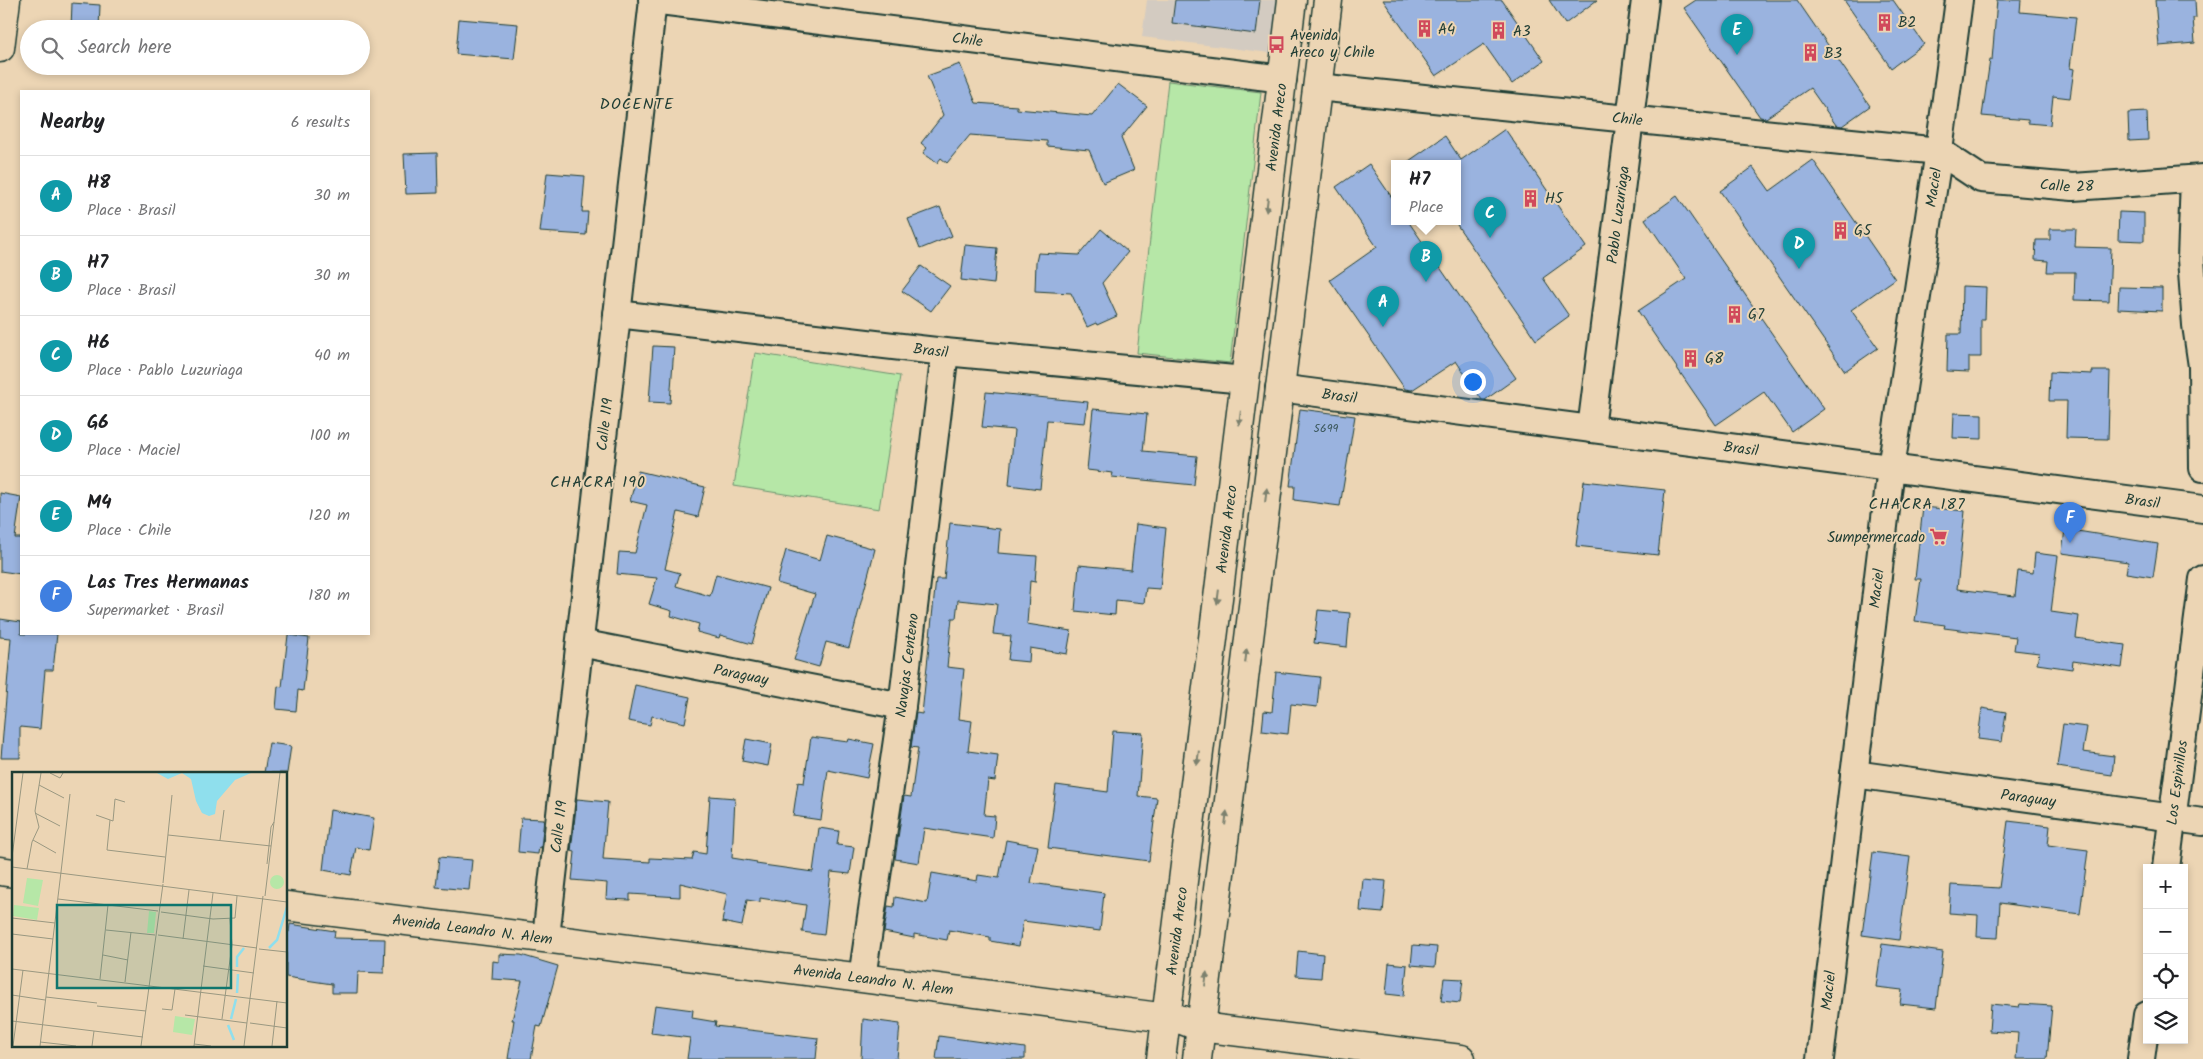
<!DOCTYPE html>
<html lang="en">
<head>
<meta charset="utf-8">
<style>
  body { margin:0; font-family:Kalam,sans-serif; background:#f6f6f6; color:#202124 }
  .controls { position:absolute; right:15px; bottom:15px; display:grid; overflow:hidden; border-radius:0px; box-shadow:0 2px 8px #0003 }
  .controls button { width:45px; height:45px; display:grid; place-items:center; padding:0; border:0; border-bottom:1px solid #e0e0e0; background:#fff; color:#202124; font:25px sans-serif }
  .you { position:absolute; left:1472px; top:381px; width:18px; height:18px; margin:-12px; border:4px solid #fff; border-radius:50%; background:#1a73e8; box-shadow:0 0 0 8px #1a73e833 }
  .badge { display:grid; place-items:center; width:32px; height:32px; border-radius:50%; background:#d1495b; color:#fff; font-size:16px; font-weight:700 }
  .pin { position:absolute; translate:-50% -41px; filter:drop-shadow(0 1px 2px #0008) }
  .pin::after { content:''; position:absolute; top:26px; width:18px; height:15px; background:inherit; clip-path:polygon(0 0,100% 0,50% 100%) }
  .popup { position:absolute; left:1391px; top:160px; width:70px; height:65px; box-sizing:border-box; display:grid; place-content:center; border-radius:0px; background:#fff; filter:drop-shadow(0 1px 4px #0005); font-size:16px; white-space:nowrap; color:#757577 }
  .popup b { font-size:19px; color:#202124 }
  .popup::after { content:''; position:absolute; left:50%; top:100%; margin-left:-10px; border:10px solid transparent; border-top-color:#fff }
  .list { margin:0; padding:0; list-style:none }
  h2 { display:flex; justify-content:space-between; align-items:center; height:65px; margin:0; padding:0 20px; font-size:21px }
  h2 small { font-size:16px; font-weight:400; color:#757577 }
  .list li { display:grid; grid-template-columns:32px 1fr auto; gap:15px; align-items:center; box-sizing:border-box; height:80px; padding:0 20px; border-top:1px solid #e0e0e0 }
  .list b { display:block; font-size:19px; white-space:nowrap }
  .list p { margin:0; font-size:16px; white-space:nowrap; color:#757577 }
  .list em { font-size:16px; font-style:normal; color:#757577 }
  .icon { flex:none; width:28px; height:28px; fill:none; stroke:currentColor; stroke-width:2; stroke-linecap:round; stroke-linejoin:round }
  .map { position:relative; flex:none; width:2203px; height:1059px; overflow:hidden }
  .search { position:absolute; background:#fff; box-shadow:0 2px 8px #0003; left:20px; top:20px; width:350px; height:55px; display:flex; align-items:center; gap:12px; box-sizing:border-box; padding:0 18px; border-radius:28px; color:#757577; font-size:19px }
  .panel { position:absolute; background:#fff; box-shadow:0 2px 8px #0003; left:20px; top:90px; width:350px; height:545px; border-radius:0px }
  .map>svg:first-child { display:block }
  .built { fill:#d3cbc1 }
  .green { fill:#b6e7a7; stroke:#6a926e }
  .building { fill:#9ab3df; stroke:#1f3d34 }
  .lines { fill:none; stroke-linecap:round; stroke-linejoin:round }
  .street-casing { stroke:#1f3d34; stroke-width:30 }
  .secondary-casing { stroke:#1f3d34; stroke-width:31 }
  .street { stroke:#ecd5b4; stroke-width:26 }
  .secondary { stroke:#ecd5b4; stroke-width:28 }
  .oneway { fill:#7b816e }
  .labels { text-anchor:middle; stroke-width:4; stroke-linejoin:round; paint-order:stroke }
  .number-label { font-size:12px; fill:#3e5a5f }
  .poi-label { font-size:15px; fill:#1f3d34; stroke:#ecd5b4; text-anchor:start }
  .street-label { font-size:15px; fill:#1f3d34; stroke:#ecd5b4 }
  .neighbourhood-label { font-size:16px; letter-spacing:1px; fill:#1f3d34; stroke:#ecd5b4 }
  .inset-river { fill:none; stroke:#8fdfed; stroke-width:2.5 }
  .inset-road { fill:none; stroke:#9a9881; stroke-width:1 }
  .view { fill:#0f766e; fill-opacity:0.15; stroke:#0f766e; stroke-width:2.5 }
  .inset-edge { fill:none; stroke:#1f3d34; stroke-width:2.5 }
</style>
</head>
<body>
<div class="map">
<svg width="2203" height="1059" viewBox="0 0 2203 1059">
  <rect width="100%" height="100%" fill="#ecd5b4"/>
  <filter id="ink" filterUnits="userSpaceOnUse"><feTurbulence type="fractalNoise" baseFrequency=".02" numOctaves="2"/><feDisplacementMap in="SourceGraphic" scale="10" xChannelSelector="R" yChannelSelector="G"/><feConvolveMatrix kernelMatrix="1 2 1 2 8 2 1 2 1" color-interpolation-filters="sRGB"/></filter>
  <g filter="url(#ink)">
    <path class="built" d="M1147,0H1277L1270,53L1142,37Z"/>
    <path class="green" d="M1168,81L1261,92L1230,363L1137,353Z
      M755,353L900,376L879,509L734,486Z"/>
    <path class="building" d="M1175,0H1260L1256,34L1172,23Z
      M1383,0H1502L1544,61L1512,84L1484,44L1436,76Z
      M1549,0H1597L1565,24Z
      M1696,0H1797L1870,106L1842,126L1836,125L1810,88L1766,118L1760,117L1684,8Z
      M1844,0H1893L1924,44L1891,68Z
      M1997,0H2021L2020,12L2076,17L2070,68L2074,69L2070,98L2053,96L2050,125L2028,123V120L1982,116L1990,60H1992Z
      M2155,0H2195L2196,18H2193L2195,43L2159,46Z
      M72,3L100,5L99,29L71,28Z
      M459,19L518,24L514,59L456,54Z
      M960,64L976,103L1017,106V109L1092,116L1118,84L1147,106L1121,138L1134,170L1103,183L1089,150L1047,146V141L970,135L947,163L941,158L937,163L923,153L927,148L921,143L943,115L927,76Z
      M2147,112L2148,140L2129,141L2128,113Z
      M1505,129L1586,247L1543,278L1569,316L1536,340L1457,225V163H1406L1445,136L1461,160Z
      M437,153L438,193L406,194L404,154Z
      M1813,160L1895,279L1851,310L1878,348L1845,371L1720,191L1753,167L1770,191Z
      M1369,164L1395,202V221H1408L1516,378L1485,400H1482L1456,361L1412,390L1405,389L1330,280L1377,247L1336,187Z
      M547,173L585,176L582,212H588L586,235L540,232Z
      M1677,196L1824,409L1792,432L1764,392L1716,425L1638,311L1686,279L1645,219Z
      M940,207L952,236L920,249L908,219Z
      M2119,212L2144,213V241L2118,240Z
      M1101,229L1128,252L1102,283L1117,316L1097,325L1096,323L1087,327L1071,293L1035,291L1036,262L1038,253L1079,255Z
      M2050,229H2076L2075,247L2111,248L2109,301L2074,300L2075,272H2047L2048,261L2035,260L2036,240H2050Z
      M965,245L997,248L994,284L961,280Z
      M921,266L950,286L931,311L902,291Z
      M1962,286L1986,287L1985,319H1981V357H1969V372L1947,371L1948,334H1961Z
      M2119,287L2162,288V311L2118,309Z
      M653,346L674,347L670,403L649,402Z
      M2092,371H2110L2108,439L2066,438L2067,401H2049L2050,372L2092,374Z
      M986,392L1088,402L1085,423L1047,420L1040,489L1009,485L1014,430L982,427Z
      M1093,409L1147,414L1143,451L1197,456L1194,485L1112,477L1113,473L1087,470Z
      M1300,409L1355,416L1340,506L1294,500L1295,486H1290Z
      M1954,413L1982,414V439L1953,438Z
      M638,471L705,487L698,517L678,512L665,569L680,573L676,586L710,596L716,574L768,588L752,644L720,635L719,638L697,632L699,624L671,616L672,611L649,604L657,578L617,574L619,552L635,553L647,505L630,501Z
      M1584,481L1665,490L1658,555L1576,546Z
      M0,493L21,497L15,538H21V574L0,571Z
      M1923,507L1965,511L1957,589L2015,596L2018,571L2033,573L2035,553L2058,556L2051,612L2079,616L2076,638L2125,645L2122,668L2073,661L2072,669L2037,664L2039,653L2014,650L2016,637L1944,628L1945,625L1915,621L1921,579H1915Z
      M950,523L1000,529L998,553L1037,556L1035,582L1030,581L1027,624L1071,631L1067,654L1030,648L1029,662L1008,660L1011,636L993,634L997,604L958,600L956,618H952L947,667L964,669L959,719L972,721L968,751L998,755L995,781L988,780L984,815L995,816L993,838L924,828L919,863L895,859L904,796L911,797L918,748L911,747L916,713L922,714L936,579H944Z
      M1136,524L1166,528L1160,589L1146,588L1144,603L1116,600L1115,615L1075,611L1079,565L1131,570Z
      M2065,529L2158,544L2153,577L2126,573L2128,562L2062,553Z
      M827,536L875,549L849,648L826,642L819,667L794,660L815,594L777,583L786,550L820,560Z
      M1318,610L1350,613L1347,647L1314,643Z
      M0,619L21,622V634H57L53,670H45L40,729L20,727V758H1L11,638L0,637Z
      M288,635L309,638L303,691L298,690L296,711L276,709L278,686L282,687Z
      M1276,672L1320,677L1317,707L1291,704L1288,734L1262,731L1264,711L1272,712Z
      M635,685L690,697L685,723L652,716L650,725L628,721Z
      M1982,708L2006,712L2002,742L1978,739Z
      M2063,724L2087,727L2083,752L2114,756L2112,775L2057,767Z
      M1113,731L1143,733L1138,796L1157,798L1149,861L1048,848L1056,785L1108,792Z
      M811,737L848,742L849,739L874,744L867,778L828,770L821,820L793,816L798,782L804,783Z
      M746,739L772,744L768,766L742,761Z
      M269,743L291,746L287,773H264Z
      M710,796L735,798L732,858L757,862L756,864L813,872L819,828L839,831L837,845L854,847L850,874L831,872L824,935L802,932L806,905L760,898V902L747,900L742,926L722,922L727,894L680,883V897L630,894V900L606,899L607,883L572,880L575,852L571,851L577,799L608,802L603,859L650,862V858L692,860L694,852L706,854Z
      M330,810L374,818L369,850L356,847L351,875L323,870Z
      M521,818L544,819L541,848L539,847L538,854L518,852Z
      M2008,821L2050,826L2048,845L2088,850L2080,914L2000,903L1998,938L1977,937L1978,915L1949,913L1951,885L1999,888Z
      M1006,840L1038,846L1031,883L1104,893L1100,931L1023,921L1019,946L990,941V937L949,930L947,940L914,934V938L884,932L888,906L894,907L895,897L927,903L932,873L977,881L978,875L999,878Z
      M1873,852L1910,857L1899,940L1862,935Z
      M439,857L472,860L469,890L436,887Z
      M1363,879L1386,881L1383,913L1360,911Z
      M290,924L335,931L334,938L385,939L384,973L358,972L357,993H332V984L286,977V931L289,932Z
      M1882,944L1943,952L1936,1008L1900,1004L1902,990L1876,987Z
      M1413,945L1437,947L1435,967L1411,965Z
      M1298,951L1323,954L1321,978L1296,976Z
      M499,954L521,955L558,966L541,1027L537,1026L531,1059H508L514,1020H512L522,981L492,979L493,961L499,962Z
      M1389,963L1407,965L1404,996L1386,994Z
      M1444,978L1463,979L1460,1003L1441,1001Z
      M1991,1004L2019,1007L2020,1004L2052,1006L2047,1059H2016L2018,1033L1989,1031Z
      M655,1005L693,1010L692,1018L716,1022L715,1026L818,1038L816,1059H687L690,1038L651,1033Z
      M863,1019L900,1024L897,1059H861Z
      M939,1036L1025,1048V1059H936Z"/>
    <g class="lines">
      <defs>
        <g id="street">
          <path id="s1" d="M652,0L1283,79"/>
          <path id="s2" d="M1317,87L1939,151L1981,179L2073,187L2203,178"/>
          <path d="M2194,179L2191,259L2196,325L2202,366L2203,468"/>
          <path id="s3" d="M617,314L945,352L1245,380"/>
          <path id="s4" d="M1279,388L2203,509"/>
          <path id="s5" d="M1591,429L1645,0"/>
          <path id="s6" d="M580,643L902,706"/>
          <path id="s7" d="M1854,774L2203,822"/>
          <path id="s8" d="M2166,868L2203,579"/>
          <path id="s9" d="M546,937L653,0"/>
          <path id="s10" d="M862,978L902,706L945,352"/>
          <path id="s11" d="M1820,1059L1891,468L1939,151L1959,0"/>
          <path d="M2141,1059L2147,1015"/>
        </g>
        <g id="secondary">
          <path d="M0,48L6,0"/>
          <path d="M0,871L14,873"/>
          <path id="s12" d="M286,906L862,978L1182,1020L1200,1027L1461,1059"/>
          <path id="s13" d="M1161,1059L1292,0"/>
          <path d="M1197,1059L1328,0"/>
        </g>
      </defs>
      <use href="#street" class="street-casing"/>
      <use href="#secondary" class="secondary-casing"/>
      <use href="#street" class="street"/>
      <use href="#secondary" class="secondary"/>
    </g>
    <defs><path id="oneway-solid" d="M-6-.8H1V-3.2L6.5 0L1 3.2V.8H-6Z" transform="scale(1.25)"/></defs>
    <g class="oneway">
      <use href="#oneway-solid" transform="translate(1267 205) rotate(97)"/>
      <use href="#oneway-solid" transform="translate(1240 418) rotate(97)"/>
      <use href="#oneway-solid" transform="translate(1266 495) rotate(-83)"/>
      <use href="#oneway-solid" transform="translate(1218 597) rotate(97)"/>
      <use href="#oneway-solid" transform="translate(1246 656) rotate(-83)"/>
      <use href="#oneway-solid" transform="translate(1198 758) rotate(97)"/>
      <use href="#oneway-solid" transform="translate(1226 818) rotate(-83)"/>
      <use href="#oneway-solid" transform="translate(1206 979) rotate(-83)"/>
    </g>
  </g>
  <defs>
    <symbol id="building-bare" viewBox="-9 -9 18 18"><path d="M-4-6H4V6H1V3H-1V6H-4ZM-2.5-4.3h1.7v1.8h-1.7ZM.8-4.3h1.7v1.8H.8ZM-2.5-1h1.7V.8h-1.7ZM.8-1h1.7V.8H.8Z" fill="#d1495b" stroke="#ecd5b4" stroke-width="2.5" paint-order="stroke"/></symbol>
    <symbol id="bus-bare" viewBox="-9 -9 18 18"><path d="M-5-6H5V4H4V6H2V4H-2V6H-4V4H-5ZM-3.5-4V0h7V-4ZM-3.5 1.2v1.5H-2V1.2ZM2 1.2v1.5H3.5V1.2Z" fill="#d1495b" stroke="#ecd5b4" stroke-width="2.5" paint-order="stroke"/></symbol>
    <symbol id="supermarket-bare" viewBox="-9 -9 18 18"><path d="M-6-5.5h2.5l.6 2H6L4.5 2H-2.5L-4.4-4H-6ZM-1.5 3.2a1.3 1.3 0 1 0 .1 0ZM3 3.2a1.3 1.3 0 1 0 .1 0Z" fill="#d1495b" stroke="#ecd5b4" stroke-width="2.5" paint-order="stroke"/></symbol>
  </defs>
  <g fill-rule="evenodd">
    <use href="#building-bare" x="1872" y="10" width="25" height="25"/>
    <use href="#building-bare" x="1412" y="16" width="25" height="25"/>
    <use href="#building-bare" x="1486" y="18" width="25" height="25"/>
    <use href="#bus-bare" x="1264" y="32" width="25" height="25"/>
    <use href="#building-bare" x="1798" y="40" width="25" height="25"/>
    <use href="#building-bare" x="1518" y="186" width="25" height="25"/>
    <use href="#building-bare" x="1828" y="218" width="25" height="25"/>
    <use href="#building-bare" x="1722" y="302" width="25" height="25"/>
    <use href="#building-bare" x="1678" y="346" width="25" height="25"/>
    <use href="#supermarket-bare" x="1926" y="524" width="25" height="25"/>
  </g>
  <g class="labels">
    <g class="number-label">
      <text x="1326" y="432">5699</text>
    </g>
    <g class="poi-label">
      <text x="1898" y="27">B2</text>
      <text x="1438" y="34">A4</text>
      <text x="1513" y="36">A3</text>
      <text x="1290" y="40">Avenida<tspan x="1290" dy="17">Areco y Chile</tspan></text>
      <text x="1824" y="58">B3</text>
      <text x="1545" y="203">H5</text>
      <text x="1854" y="235">G5</text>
      <text x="1748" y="319">G7</text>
      <text x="1705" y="363">G8</text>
      <text x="1925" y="542" text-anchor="end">Sumpermercado</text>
    </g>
    <g class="street-label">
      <text dy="5" stroke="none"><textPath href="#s1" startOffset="318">Chile</textPath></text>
      <text dy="5" stroke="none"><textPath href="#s2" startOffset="312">Chile</textPath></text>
      <text dy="5" stroke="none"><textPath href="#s13" startOffset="939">Avenida Areco</textPath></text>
      <text dy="5" stroke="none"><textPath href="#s2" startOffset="762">Calle 28</textPath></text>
      <text dy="5" stroke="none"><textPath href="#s11" startOffset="879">Maciel</textPath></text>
      <text dy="5" stroke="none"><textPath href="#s5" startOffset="216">Pablo Luzuriaga</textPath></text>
      <text dy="5" stroke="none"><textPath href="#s3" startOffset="316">Brasil</textPath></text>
      <text dy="5" stroke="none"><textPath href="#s4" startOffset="61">Brasil</textPath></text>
      <text dy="5" stroke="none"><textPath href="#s9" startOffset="516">Calle 119</textPath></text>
      <text dy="5" stroke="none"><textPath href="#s4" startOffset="466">Brasil</textPath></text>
      <text dy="5" stroke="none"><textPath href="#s4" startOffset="871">Brasil</textPath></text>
      <text dy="5" stroke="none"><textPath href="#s13" startOffset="534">Avenida Areco</textPath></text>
      <text dy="5" stroke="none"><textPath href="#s11" startOffset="474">Maciel</textPath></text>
      <text dy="5" stroke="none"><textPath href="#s10" startOffset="316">Navajas Centeno</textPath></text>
      <text dy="5" stroke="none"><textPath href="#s6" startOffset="164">Paraguay</textPath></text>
      <text dy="5" stroke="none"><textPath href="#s8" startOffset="86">Los Espinillos</textPath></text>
      <text dy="5" stroke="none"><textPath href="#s7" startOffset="176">Paraguay</textPath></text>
      <text dy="5" stroke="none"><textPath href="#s9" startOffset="111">Calle 119</textPath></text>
      <text dy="5" stroke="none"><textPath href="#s12" startOffset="188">Avenida Leandro N. Alem</textPath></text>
      <text dy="5" stroke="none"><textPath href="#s13" startOffset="129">Avenida Areco</textPath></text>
      <text dy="5" stroke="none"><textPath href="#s12" startOffset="592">Avenida Leandro N. Alem</textPath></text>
      <text dy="5" stroke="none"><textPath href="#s11" startOffset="69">Maciel</textPath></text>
    </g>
    <g class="neighbourhood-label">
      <text x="637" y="109">DOCENTE</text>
      <text x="598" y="487">CHACRA 190</text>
      <text x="1917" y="509">CHACRA 187</text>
    </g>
  </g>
  <g transform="translate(12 772)">
    <rect width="275" height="275" fill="#ecd5b4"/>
    <path d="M258 110a7 7 0 1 1 14 0a7 7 0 1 1-14 0ZM15,106L31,108L26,134L11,131ZM2,133L27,136L25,148L1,144ZM137,139L144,140L142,161H135ZM163,244L183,247L180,263L161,260Z" fill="#b6e7a7"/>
    <path d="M145,1H239L223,8L205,29L203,42L197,44L190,41L184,29L179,7L170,1L156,7Z" fill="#8fdfed"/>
    <path class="inset-river" d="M257,176L265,168L275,135M225,195V185L232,176M225,221L226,202M219,247L224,227M216,253L222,268"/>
    <path class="inset-road" d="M38,1L48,6L51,1M27,13L52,26M23,41L48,54M84,43L101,49L103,27L113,30M98,48L95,78L153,85M156,63L259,74M21,68L44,81M208,68L212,38M0,85L11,1M255,92L259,55L262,50M0,95L275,130M15,97L20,70L27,55L23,39L29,1M49,100L58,22M151,111L160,23M253,124L268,1M46,127L146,139M149,140L201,147L223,146L225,124M0,146L43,151M94,158L143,163M0,162L41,167M146,163L245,176M171,167L177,118M247,177L275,180M91,183L116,188M191,194L242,201M0,197L275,231M88,207L96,133M113,210L119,160M0,223L33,228M34,225L85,231M85,234L134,239M150,237L160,238L163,217M173,243L235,251M210,247L220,173L218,147M0,249L131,265M238,251L275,256M28,270L64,274M182,272L199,274M1,274L11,198M28,274L49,100M80,274L82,259M129,274L151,112M182,274L201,121M232,274L251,124M260,274L265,229"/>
    <path class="view" d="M45,133H219V216H45Z"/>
    <rect width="275" height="275" class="inset-edge"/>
  </g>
</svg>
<div class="controls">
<button>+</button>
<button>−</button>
<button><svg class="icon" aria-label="locate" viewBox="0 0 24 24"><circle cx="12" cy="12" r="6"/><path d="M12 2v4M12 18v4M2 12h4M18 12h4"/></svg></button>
<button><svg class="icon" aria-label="layers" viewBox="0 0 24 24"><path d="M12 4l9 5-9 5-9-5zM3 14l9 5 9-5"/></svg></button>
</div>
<div class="you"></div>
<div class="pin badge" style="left:1383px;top:327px;background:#0f9aa8">A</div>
<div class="pin badge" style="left:1426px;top:282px;background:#0f9aa8">B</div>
<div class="popup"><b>H7</b>Place</div>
<div class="pin badge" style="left:1490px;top:238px;background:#0f9aa8">C</div>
<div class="pin badge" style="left:1799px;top:269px;background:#0f9aa8">D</div>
<div class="pin badge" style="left:1737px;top:55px;background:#0f9aa8">E</div>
<div class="pin badge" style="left:2070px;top:543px;background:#3f7fe0">F</div>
<div class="search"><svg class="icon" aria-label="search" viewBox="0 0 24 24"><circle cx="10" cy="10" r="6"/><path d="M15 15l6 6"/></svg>Search here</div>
<section class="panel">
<h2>Nearby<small>6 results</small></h2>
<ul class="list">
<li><span class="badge" style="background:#0f9aa8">A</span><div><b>H8</b><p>Place · Brasil</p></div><em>30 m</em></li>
<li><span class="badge" style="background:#0f9aa8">B</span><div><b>H7</b><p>Place · Brasil</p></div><em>30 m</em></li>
<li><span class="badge" style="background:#0f9aa8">C</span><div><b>H6</b><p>Place · Pablo Luzuriaga</p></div><em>40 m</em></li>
<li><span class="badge" style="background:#0f9aa8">D</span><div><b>G6</b><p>Place · Maciel</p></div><em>100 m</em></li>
<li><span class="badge" style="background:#0f9aa8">E</span><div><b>M4</b><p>Place · Chile</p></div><em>120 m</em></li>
<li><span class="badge" style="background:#3f7fe0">F</span><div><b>Las Tres Hermanas</b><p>Supermarket · Brasil</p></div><em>180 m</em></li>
</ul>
</section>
</div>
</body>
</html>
